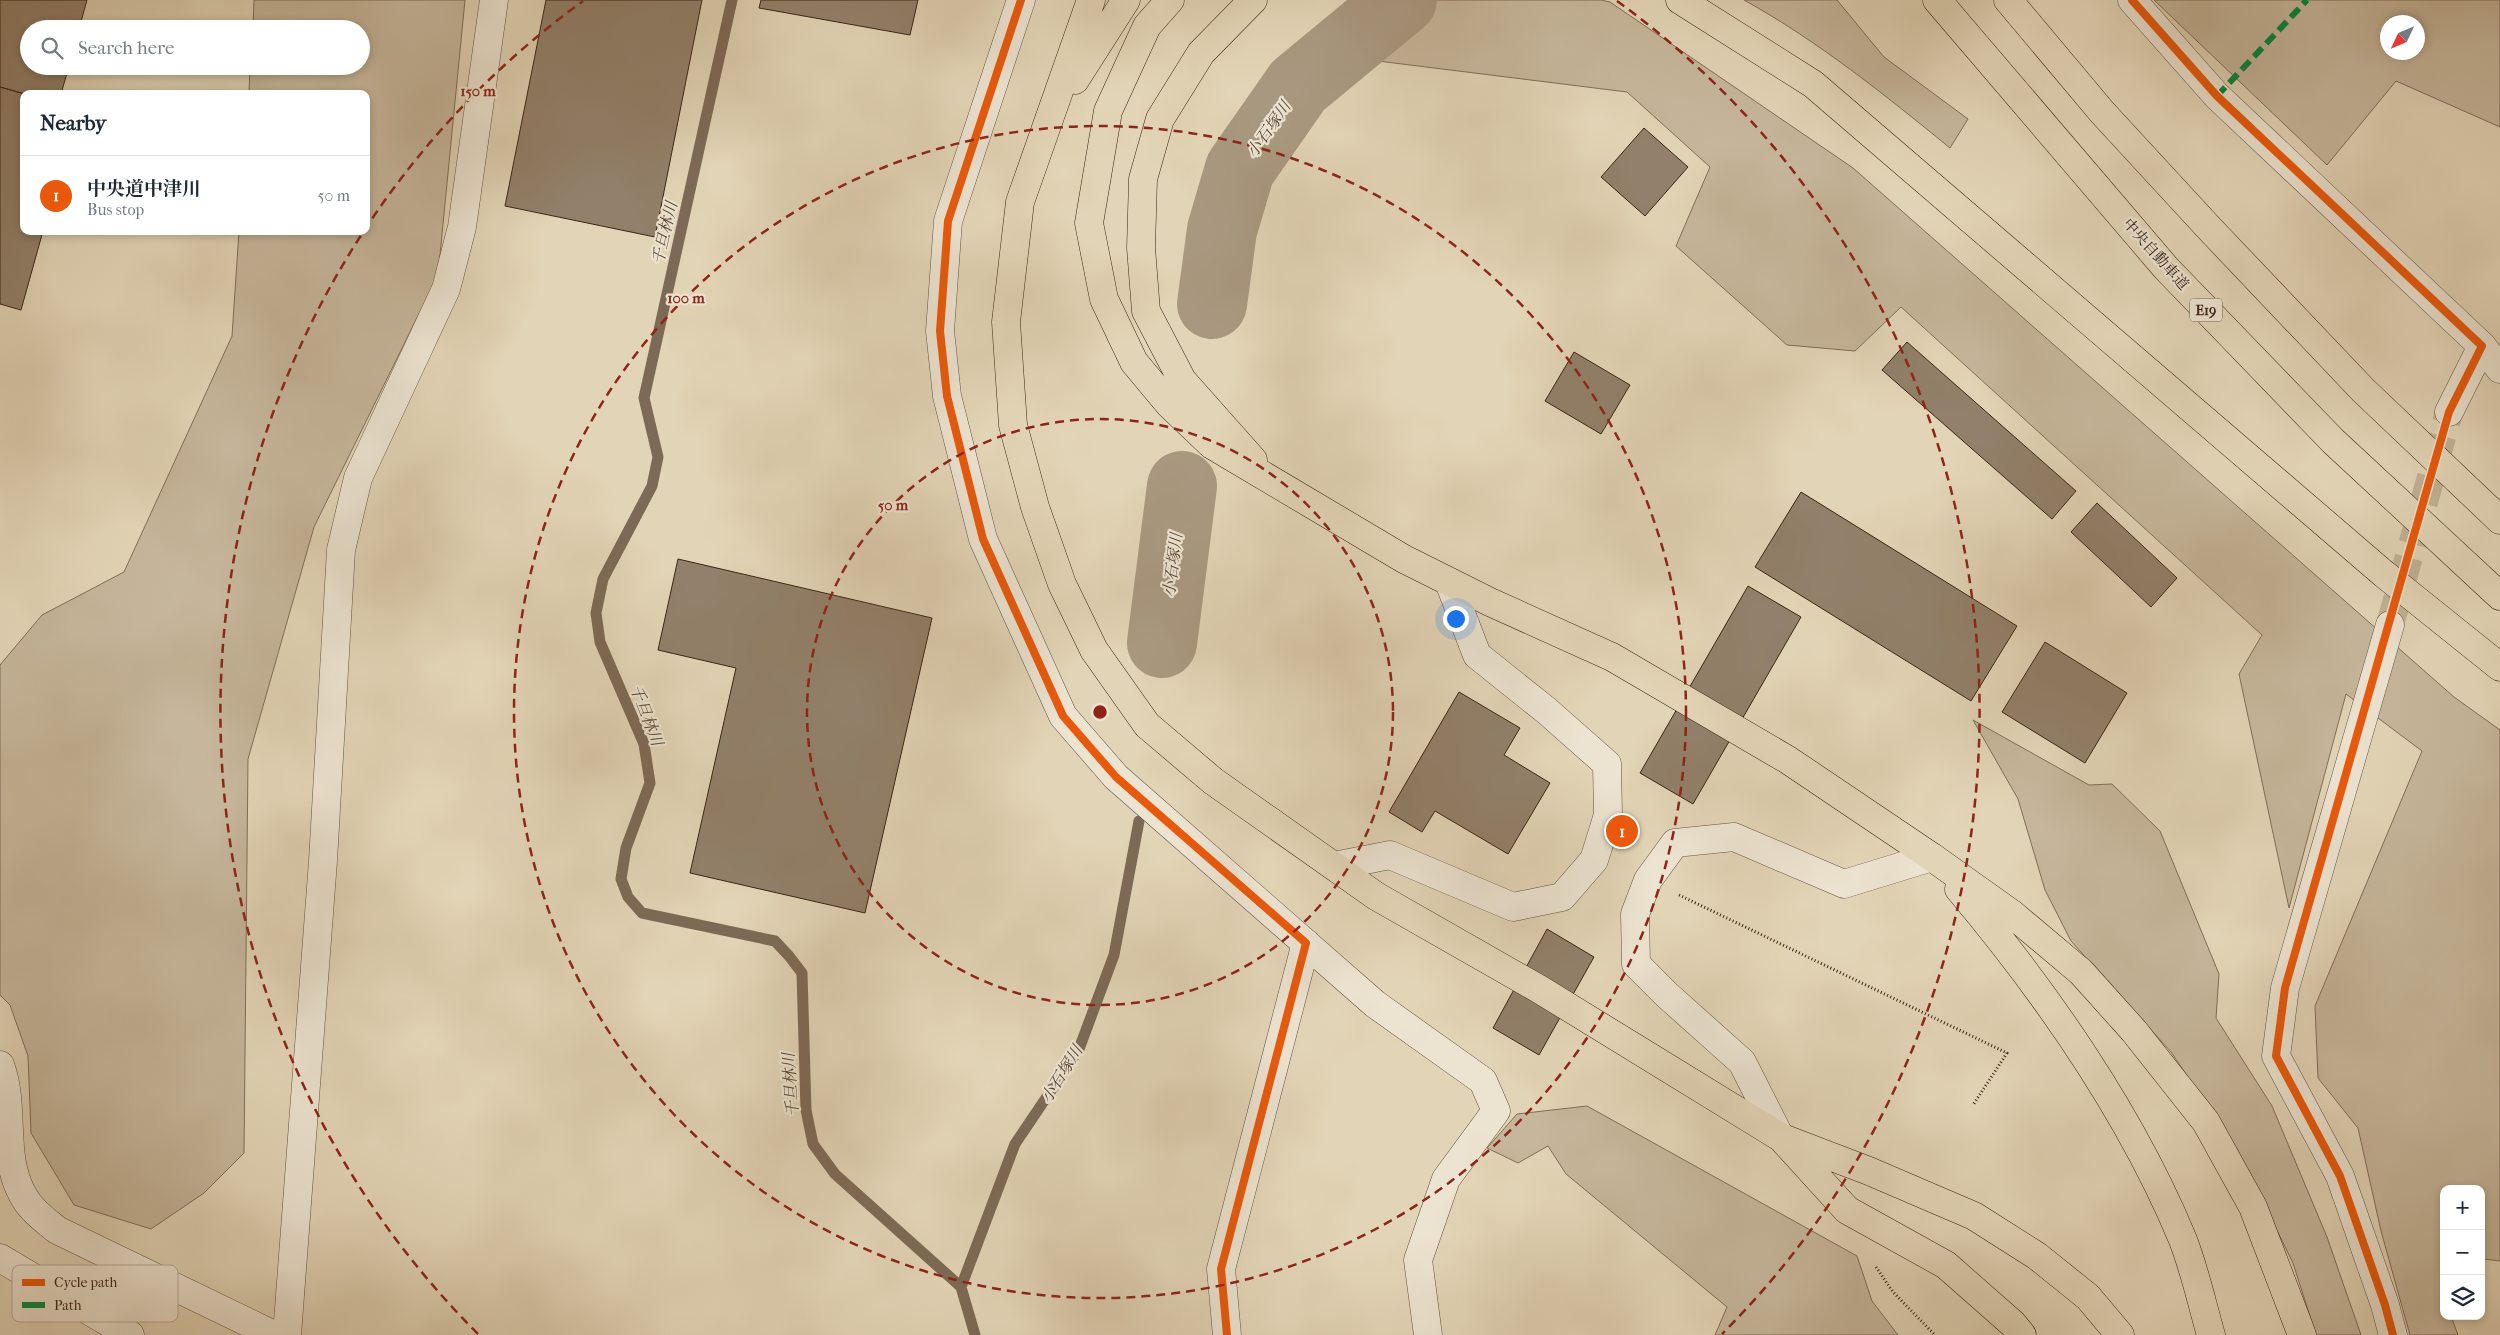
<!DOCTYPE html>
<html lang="en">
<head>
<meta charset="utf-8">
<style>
  body { margin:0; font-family:"IM FELL French Canon","Noto Serif JP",serif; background:#f2f2f3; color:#1f2937 }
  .controls { position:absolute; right:15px; bottom:15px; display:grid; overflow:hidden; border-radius:10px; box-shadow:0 2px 8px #0003 }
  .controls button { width:45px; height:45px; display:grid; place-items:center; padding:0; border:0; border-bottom:1px solid #e0e1e3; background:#fff; color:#1f2937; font:25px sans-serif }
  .compass { position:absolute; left:2380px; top:15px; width:45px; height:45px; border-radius:50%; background:#fff; box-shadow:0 2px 8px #0003; rotate:226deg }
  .you { position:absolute; left:1455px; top:618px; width:18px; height:18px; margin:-12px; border:4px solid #fff; border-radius:50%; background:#1a73e8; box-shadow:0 0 0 8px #1a73e833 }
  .badge { display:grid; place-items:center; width:32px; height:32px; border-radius:50%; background:#ea580c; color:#fff; font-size:16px; font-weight:700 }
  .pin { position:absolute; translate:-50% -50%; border:2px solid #fff; box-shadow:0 1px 5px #0006 }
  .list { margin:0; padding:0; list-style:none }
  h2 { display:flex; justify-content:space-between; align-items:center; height:65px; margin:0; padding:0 20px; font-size:21px }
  h2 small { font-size:16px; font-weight:400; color:#747a83 }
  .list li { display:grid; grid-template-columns:32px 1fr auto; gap:15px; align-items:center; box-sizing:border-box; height:80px; padding:0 20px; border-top:1px solid #e0e1e3 }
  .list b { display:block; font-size:19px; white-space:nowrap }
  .list p { margin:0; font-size:16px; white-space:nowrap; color:#747a83 }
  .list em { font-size:16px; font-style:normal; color:#747a83 }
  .icon { flex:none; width:28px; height:28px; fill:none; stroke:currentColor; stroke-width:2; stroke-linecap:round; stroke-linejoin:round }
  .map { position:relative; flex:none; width:2500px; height:1335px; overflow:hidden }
  .search { position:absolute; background:#fff; box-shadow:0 2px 8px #0003; left:20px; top:20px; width:350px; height:55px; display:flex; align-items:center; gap:12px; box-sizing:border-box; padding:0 18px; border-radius:28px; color:#747a83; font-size:19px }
  .panel { position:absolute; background:#fff; box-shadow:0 2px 8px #0003; left:20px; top:90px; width:350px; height:145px; border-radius:10px }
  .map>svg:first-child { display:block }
  .green { fill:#c6b69b; stroke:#806d59; fill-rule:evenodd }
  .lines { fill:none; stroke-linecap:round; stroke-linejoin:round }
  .stream { stroke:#7d6a56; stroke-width:11 }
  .river { stroke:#a99880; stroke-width:70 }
  .building { fill:#92806a; stroke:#3b2417 }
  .minor-tunnel { stroke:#c1b196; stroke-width:28; stroke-dasharray:28 14; stroke-linecap:butt }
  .minor-casing { stroke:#65503f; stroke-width:29 }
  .highway-casing { stroke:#3b2417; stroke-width:29 }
  .path { stroke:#3b2417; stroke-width:3; stroke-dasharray:1 2.5; stroke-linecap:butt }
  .minor { stroke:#ece3d0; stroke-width:28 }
  .highway { stroke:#e2d4b6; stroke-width:28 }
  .quiet { stroke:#00873e; stroke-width:6; stroke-dasharray:12 6; stroke-linecap:butt }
  .cycleway-casing { stroke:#ece3d0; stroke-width:11 }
  .cycleway { stroke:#e8590c; stroke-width:8 }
  .ring { fill:none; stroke:#8f2418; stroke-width:2.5; stroke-dasharray:9 6 }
  .labels { text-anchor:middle; stroke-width:4.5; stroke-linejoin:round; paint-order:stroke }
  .shield { fill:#ece3d0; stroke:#705d4e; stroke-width:1 }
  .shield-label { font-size:14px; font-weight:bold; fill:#3b2417 }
  .street-label { font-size:15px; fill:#3b2417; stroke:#ece3d0 }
  .water-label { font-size:16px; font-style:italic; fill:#5c4736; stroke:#ece3d0 }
  .key { fill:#ece3d0; stroke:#b7aa98; stroke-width:1 }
  .key-label { font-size:14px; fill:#3b2417 }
  .centre { fill:#8f2418; stroke:#ece3d0; stroke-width:2.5 }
  .ring-label { font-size:15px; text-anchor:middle; font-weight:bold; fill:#8f2418; stroke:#ece3d0; stroke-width:4.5; stroke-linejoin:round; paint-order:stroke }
</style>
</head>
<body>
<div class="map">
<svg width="2500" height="1335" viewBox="0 0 2500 1335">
  <rect width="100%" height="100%" fill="#e2d4b6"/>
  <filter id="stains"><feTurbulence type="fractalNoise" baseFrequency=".004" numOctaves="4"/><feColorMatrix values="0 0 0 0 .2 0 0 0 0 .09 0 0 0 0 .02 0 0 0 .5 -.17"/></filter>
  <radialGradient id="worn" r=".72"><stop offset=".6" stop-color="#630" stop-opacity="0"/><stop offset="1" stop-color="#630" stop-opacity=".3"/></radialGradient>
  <path class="green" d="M254,0H465L438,275L314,527L248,759L244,1153L204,1193L151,1229L74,1205L31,1133L28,1056L10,1005L0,995V665L42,615L124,572L232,336L239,231H366V94H249L250,66H361V29H253Z
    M1434,0H1601L1610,2L1853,168L2454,697L2500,730V1261L2484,1259L2481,1263V1189H2444V1316H2451L2458,1335H2410L2381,1231L2358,1128L2318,1078L2315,1006L2422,751L2346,694L2289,908L2239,674L2262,635L1901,307L1855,351L1787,345L1676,246L1710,167L1627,92L1362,59Z
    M1744,0H1837L1884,57L1968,119L1950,148C1885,95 1818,41 1744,0Z
    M2154,0H2500V127L2396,81L2327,165ZM2388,22H2418V52H2388Z
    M1973,720L2089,785L2112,784L2160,831L2219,974L2216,1018L2272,1106L2327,1237L2361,1335H2316L2293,1263L2237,1149L2171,1052L2071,941L2045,890L2018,799Z
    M1587,1106L1857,1256L1872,1301L1898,1335H1715L1727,1307L1566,1174L1548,1146L1518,1163L1487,1148L1517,1114Z"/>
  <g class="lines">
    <path class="stream" d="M732,0L644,398L658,457L652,486L603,579L596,613L600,642L644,744L650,783L626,848L621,879L628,897L642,913L775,941L789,956L802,973L806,1110L813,1144L835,1174L961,1287L975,1335
      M961,1287L1015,1144L1079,1049L1114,955L1139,821"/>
    <path class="river" d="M1212,304L1222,230L1240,169L1298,86L1402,0
      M1162,643L1182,486"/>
  </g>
  <path class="building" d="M0,0H87L79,29H29V66H69L61,94H25L0,87Z
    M546,0H702L655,237L505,206Z
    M761,0H918L910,35L759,8Z
    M0,87L25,94L24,231H43L21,310L0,304Z
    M1644,128L1688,167L1645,216L1601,177Z
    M1907,342L2076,491L2052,519L1882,370Z
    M1574,352L1630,385L1601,434L1545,401Z
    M1801,492L2017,626L1971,701L1755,567Z
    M2097,503L2177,578L2151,607L2071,532Z
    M678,559L932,618L865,913L690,873L736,668L658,650Z
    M1748,586L1801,617L1693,804L1640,773Z
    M2045,642L2127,693L2085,763L2002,712Z
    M1459,692L1520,728L1504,755L1550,783L1508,854L1435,811L1422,832L1389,812Z
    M1547,929L1594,957L1539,1055L1493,1028Z"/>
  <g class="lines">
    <path class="minor-tunnel" d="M2390,625L2449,412"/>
    <defs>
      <path id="minor" d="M1021,0L948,221L940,331L947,396L983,539L1063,716L1116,777L1375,1004L1483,1081L1496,1111L1446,1179L1418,1260L1428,1335
        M2132,0L2217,96L2482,346L2449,412
        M2482,346L2500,369
        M2390,625L2285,988L2276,1056L2340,1176L2385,1305L2393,1335
        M1334,866L1390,855L1513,907L1562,897L1594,860L1608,815L1607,764L1547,711L1477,655L1449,582
        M0,1065C16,1107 0,1157 24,1197C32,1211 45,1220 57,1230L274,1335
        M1780,1137L1742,1062L1667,995L1636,964L1635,914L1648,880L1675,843L1734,837L1844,884L1932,857
        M0,1258L130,1335
        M287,1335L323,861L341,550L358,478L446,289L462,227L494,0
        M1227,1335L1221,1269L1306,943"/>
      <path id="highway" d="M1091,0L1020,202L1006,322L1013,425L1035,507L1062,584L1094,650L1147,725L1213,781L1376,896L1539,989L1780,1137L1869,1171L1974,1216L2037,1256L2088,1297L2120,1335
        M1170,0L1147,26L1108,111L1089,223L1104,299L1134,362L1169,404L1212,445L1404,559L1490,602L1612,657L1788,760L1932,857L2012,914L2081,972L2134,1031L2206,1122L2253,1207L2302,1335
        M1680,0L1813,84L2384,574L2500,667
        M1937,0L2166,268L2333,441L2500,596
        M2008,0L2102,112L2209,228L2363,390L2500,520
        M1075,80L1126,0
        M1253,460L1182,380L1146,311L1141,248L1143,179L1160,119L1201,53L1253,0
        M1959,889C2048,995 2130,1112 2183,1240C2195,1271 2202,1304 2211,1335
        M1785,1142L1847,1210L1946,1265L2013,1324L2022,1335"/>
    </defs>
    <use href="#minor" class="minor-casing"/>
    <use href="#highway" class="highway-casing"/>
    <path class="path" d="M1679,895L2007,1053L1973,1105
      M1876,1267L1893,1292L1935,1335"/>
    <use href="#minor" class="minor"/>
    <use href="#highway" class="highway"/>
    <path class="quiet" d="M2217,96L2307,0"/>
    <defs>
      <path id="cycleway" d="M1021,0L948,221L940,331L947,396L983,539L1063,716L1116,777L1306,943L1221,1269L1227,1335
        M2132,0L2217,96L2482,346L2449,412L2285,988L2276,1056L2340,1176L2385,1305L2393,1335"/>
    </defs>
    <use href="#cycleway" class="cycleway-casing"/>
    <use href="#cycleway" class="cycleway"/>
  </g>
  <g class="ring">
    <circle cx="1100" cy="712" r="293"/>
    <circle cx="1100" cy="712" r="586"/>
    <path d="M478 1334A879 879 0 0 1 583 1M1617 1A879 879 0 0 1 1722 1334"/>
  </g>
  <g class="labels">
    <rect class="shield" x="2190" y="298.5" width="32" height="23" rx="4"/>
    <g class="shield-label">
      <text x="2206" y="315">E19</text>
    </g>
    <g class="street-label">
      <text transform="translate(2156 254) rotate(48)" y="5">中央自動車道</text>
    </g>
    <g class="water-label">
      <text transform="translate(1268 129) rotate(-55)" y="6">小石塚川</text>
      <text transform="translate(664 233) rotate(-77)" y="6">千旦林川</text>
      <text transform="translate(1172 565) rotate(-83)" y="6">小石塚川</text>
      <text transform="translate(647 715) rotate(69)" y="6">千旦林川</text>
      <text transform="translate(1061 1074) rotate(-58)" y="6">小石塚川</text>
      <text transform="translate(790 1085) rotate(-94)" y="6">千旦林川</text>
    </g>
  </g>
  <rect x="12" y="1265" width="166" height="57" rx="8" class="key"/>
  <rect x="22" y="1279" width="23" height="7" fill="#e8590c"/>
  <rect x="22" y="1302" width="23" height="6" fill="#00873e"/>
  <g class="key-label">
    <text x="54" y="1287">Cycle path</text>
    <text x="54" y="1310">Path</text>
  </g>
  <circle cx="1100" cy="712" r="8" class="centre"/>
  <g class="ring-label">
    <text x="478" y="96">150 m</text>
    <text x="686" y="303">100 m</text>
    <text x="893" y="510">50 m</text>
  </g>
  <rect width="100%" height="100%" filter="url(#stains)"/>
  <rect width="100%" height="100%" fill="url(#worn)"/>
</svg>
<div class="controls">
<button>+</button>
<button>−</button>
<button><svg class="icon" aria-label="layers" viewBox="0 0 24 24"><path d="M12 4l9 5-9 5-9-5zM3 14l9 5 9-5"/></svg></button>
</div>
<svg class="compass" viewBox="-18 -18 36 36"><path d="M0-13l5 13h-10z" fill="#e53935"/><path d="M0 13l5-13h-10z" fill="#747a83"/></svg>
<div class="you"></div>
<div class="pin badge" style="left:1622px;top:831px">1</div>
<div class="search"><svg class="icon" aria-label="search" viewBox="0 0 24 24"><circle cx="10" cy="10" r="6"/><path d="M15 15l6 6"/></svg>Search here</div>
<section class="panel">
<h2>Nearby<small></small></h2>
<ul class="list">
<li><span class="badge">1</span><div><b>中央道中津川</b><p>Bus stop</p></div><em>50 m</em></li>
</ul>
</section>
</div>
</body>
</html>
